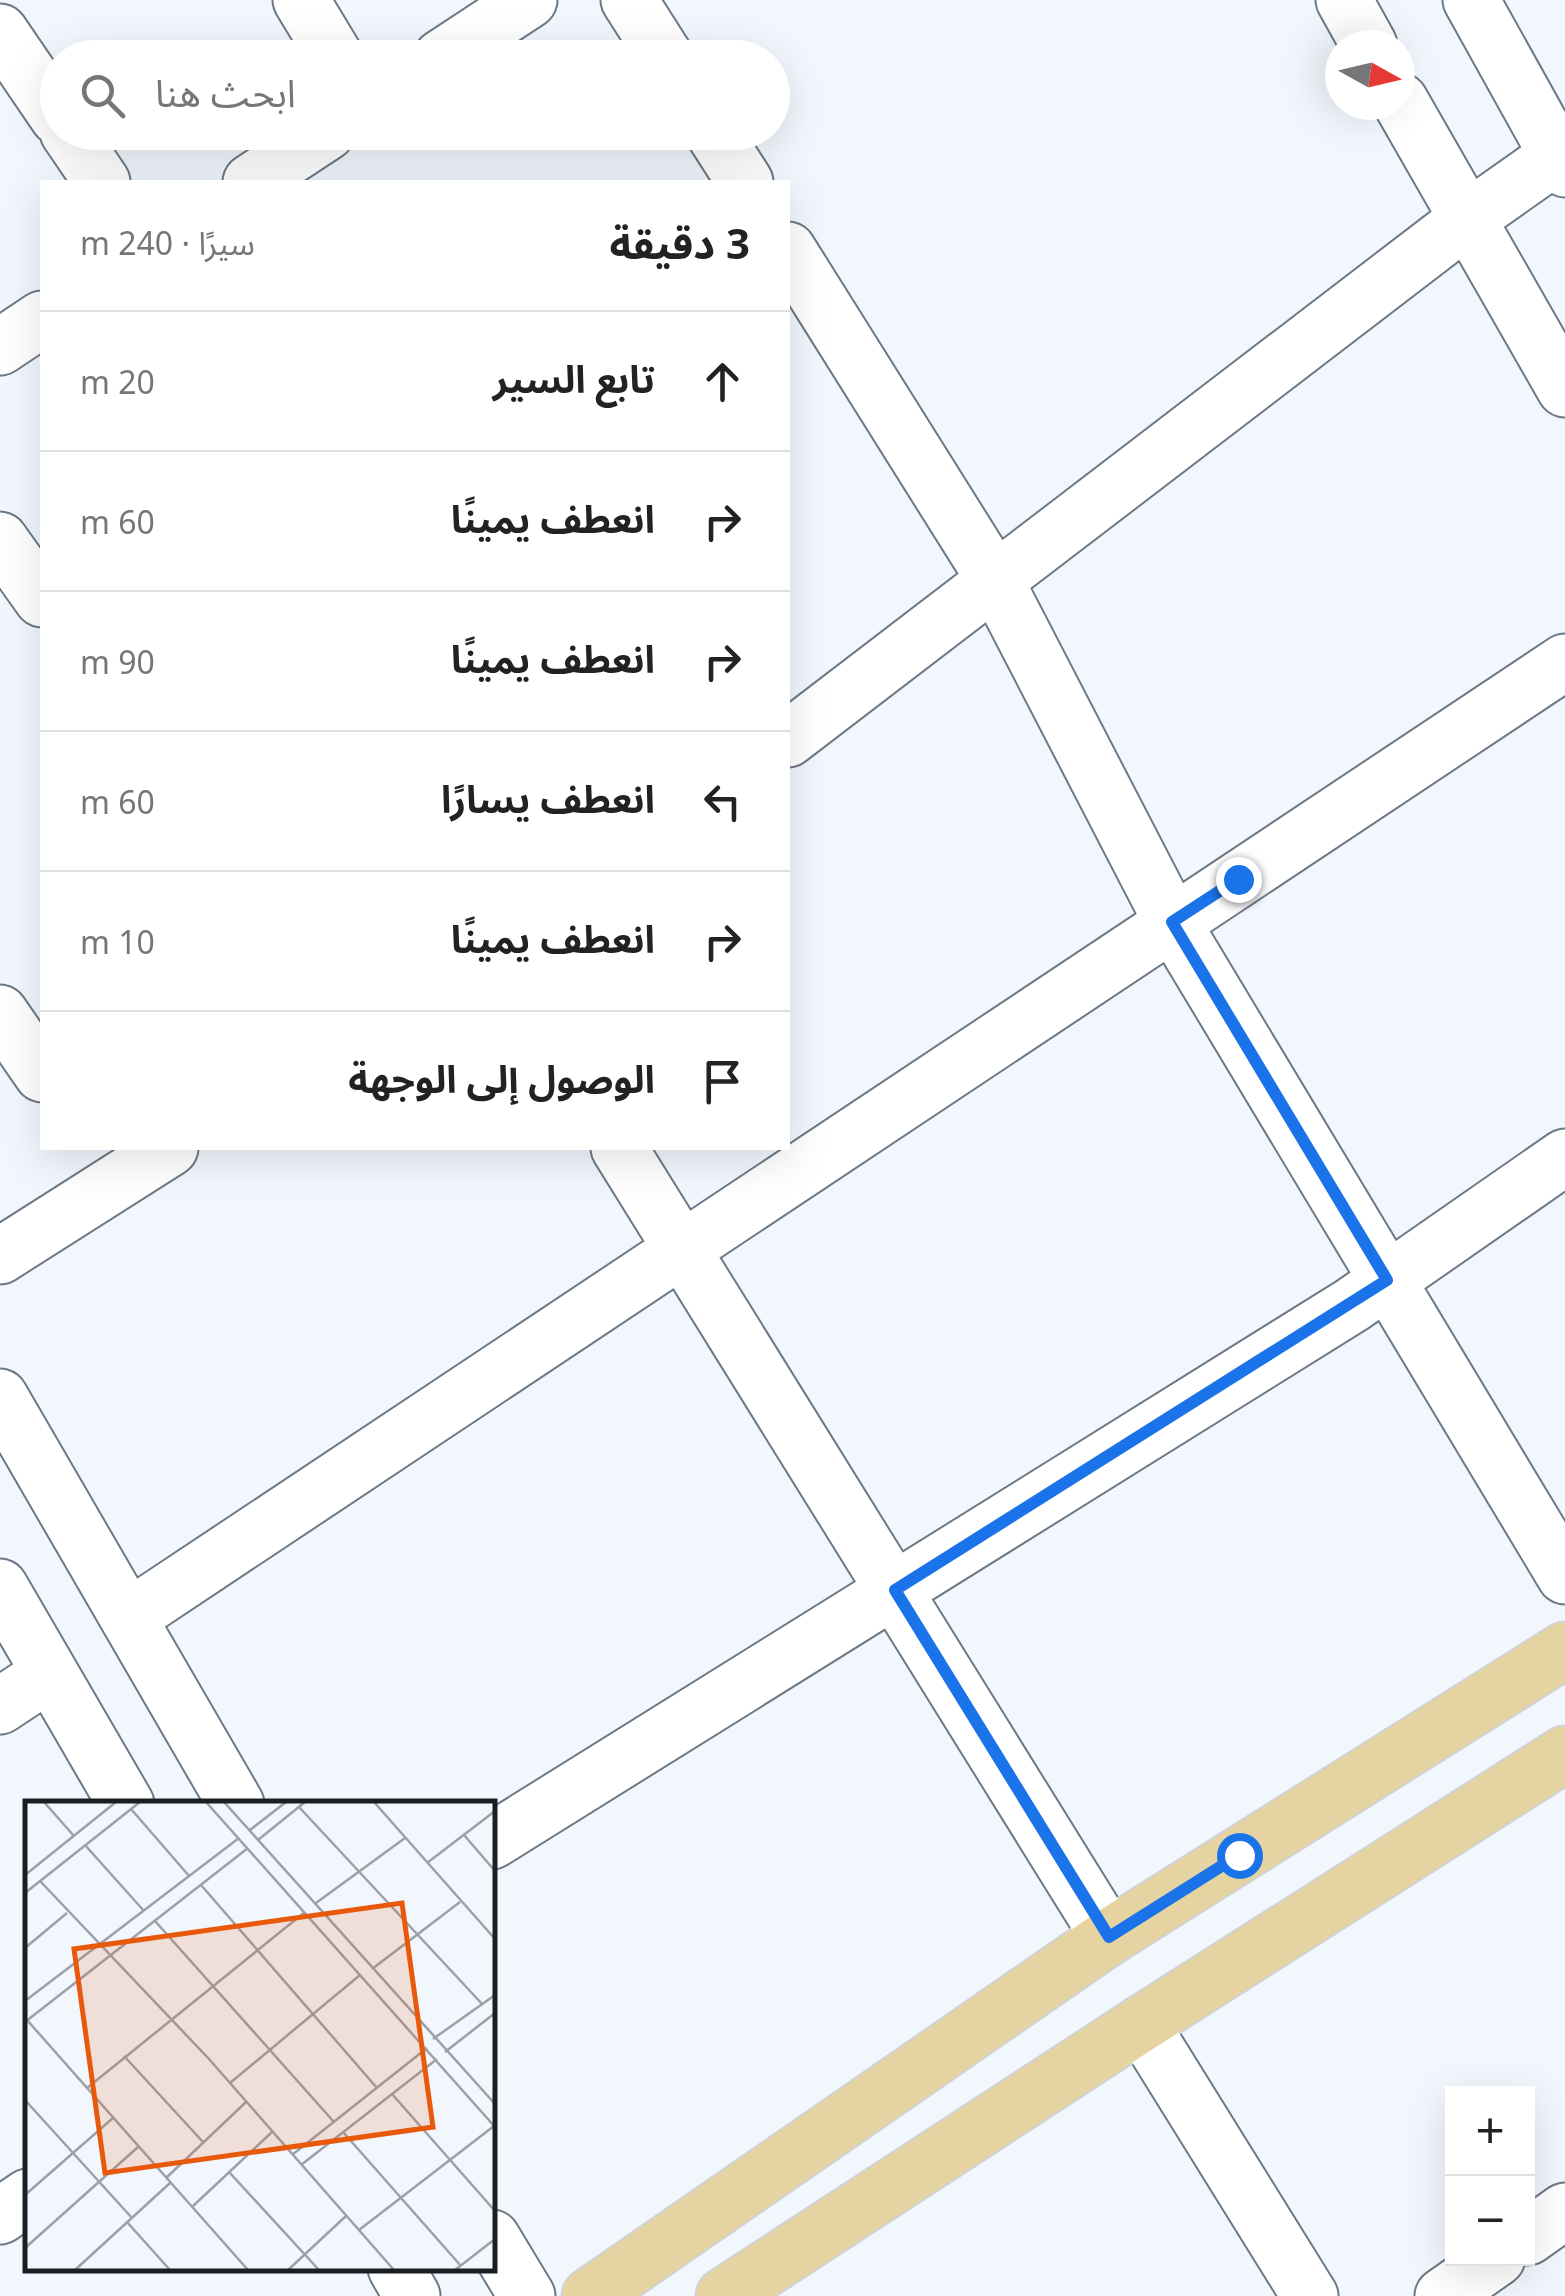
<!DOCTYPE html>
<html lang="ar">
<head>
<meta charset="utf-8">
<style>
  body { margin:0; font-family:"Noto Sans","Noto Sans Arabic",sans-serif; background:#f6f6f6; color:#222; direction:rtl }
  .controls { position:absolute; right:30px; bottom:30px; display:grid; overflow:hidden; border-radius:0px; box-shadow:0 10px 40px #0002 }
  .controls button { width:90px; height:90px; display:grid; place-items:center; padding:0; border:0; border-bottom:2px solid #e0e0e0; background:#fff; color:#222; font:50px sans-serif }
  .compass { position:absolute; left:1325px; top:30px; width:90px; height:90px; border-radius:50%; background:#fff; box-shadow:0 10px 40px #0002; rotate:98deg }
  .stop { position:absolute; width:30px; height:30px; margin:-22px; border:8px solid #1a73e8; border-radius:50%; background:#fff }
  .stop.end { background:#1a73e8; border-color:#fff; box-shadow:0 2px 10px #0008 }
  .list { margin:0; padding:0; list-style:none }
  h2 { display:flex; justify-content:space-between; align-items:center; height:130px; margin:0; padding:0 40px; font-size:42px }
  h2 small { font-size:32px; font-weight:400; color:#767676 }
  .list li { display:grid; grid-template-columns:65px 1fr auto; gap:30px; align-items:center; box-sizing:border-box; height:140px; padding:0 40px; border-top:2px solid #e0e0e0 }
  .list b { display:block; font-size:38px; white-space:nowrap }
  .list em { font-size:32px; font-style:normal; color:#767676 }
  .icon { flex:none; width:55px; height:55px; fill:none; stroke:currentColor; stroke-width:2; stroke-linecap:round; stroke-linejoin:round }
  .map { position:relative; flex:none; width:1565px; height:2296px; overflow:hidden; direction:ltr }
  .search { position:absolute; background:#fff; box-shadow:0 10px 40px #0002; left:40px; top:40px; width:750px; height:110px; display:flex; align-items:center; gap:25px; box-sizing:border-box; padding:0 35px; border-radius:55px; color:#767676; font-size:38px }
  .panel { position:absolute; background:#fff; box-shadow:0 10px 40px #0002; left:40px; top:180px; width:750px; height:970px; border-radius:0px; direction:rtl }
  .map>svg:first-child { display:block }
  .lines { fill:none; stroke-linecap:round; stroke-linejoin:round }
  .minor-casing { stroke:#6c7986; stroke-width:59 }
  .major-casing { stroke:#d1d2d3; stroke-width:59 }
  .minor { stroke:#fff; stroke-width:55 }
  .major { stroke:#e5d4a1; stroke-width:55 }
  .route { stroke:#1a73e8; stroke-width:12 }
  .inset-road { fill:none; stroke:#9ba1a6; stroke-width:2.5 }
  .view { fill:#e8590c; fill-opacity:0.15; stroke:#e8590c; stroke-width:5 }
  .inset-edge { fill:none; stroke:#1a1f24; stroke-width:5 }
</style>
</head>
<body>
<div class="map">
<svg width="1565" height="2296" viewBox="0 0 1565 2296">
  <rect width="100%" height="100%" fill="#f1f7fd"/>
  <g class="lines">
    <defs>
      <path id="minor" d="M301,0L336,58
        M629,0L666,58
        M1344,0L1369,45
        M1471,0L1565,169
        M0,32L58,117
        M441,58L529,0
        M1400,101L1565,389
        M68,132L102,182
        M713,132L745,182
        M251,182L327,132
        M788,250L995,580L1172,922L1565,1576
        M0,347L42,319
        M0,540L42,599
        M788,739L1466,220L1565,150
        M0,1013L42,1074
        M619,1148L1109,1937
        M0,1256L170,1148
        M0,1397L236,1804
        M0,1587L126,1804
        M128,1618L1565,662
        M0,1706L50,1673
        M492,1841L1352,1305L1565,1157
        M1141,2024L1310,2296
        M0,2216L28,2197
        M1528,2237L1565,2211
        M492,2238L527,2296
        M396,2268L412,2296
        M1443,2296L1497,2258"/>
      <path id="major" d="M590,2296L1109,1937L1565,1650
        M724,2296L1141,2024L1565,1754"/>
    </defs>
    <use href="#minor" class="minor-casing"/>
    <use href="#major" class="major-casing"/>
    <use href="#minor" class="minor"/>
    <use href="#major" class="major"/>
  </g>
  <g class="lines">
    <path class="route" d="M1238,879L1172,922L1387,1280L895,1590L1109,1937L1239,1855"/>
  </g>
  <g transform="translate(25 1801)">
    <rect width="470" height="470" fill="#f1f7fd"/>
    <path class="inset-road" d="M19,1L49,35M181,1L470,326M199,1L470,303M349,1L470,138M274,6L458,204M106,8L165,76M225,29L261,1M439,34L470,70M233,39L280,1M60,44L119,110M402,62L470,10M0,74L91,1M15,80L184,258L369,469M176,84L352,287M0,92L115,1M291,102L380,37M130,120L309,321M0,147L42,112M347,168L435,101M0,200L214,37M2,219L223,469M0,221L223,47M408,238L470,194M420,251L470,212M99,255L178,341M205,282L335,174M62,287L280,111M367,293L470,410M0,299L107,417M318,331L436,465M267,354L402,247M276,364L412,258M204,371L294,469M141,377L221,301M0,394L88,317M167,406L247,331M102,421L145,469M334,429L469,325M0,447L113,346M50,469L145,382M263,469L321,415M430,469L470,438"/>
    <path class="view" d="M377,102L408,326L80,372L49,148Z"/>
    <rect width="470" height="470" class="inset-edge"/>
  </g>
</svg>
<div class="controls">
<button>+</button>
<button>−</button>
</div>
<svg class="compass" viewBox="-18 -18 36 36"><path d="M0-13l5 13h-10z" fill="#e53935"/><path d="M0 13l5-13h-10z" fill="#767676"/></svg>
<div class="stop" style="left:1239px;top:1855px"></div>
<div class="stop end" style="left:1238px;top:879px"></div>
<div class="search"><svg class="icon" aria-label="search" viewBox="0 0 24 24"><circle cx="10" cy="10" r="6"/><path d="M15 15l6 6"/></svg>ابحث هنا</div>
<section class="panel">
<h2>3 دقيقة<small>سيرًا · 240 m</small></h2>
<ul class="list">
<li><svg class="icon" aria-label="ahead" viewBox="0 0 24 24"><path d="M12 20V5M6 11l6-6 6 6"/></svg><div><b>تابع السير</b></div><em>20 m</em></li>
<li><svg class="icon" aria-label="right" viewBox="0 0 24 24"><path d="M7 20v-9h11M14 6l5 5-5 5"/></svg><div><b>انعطف يمينًا</b></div><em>60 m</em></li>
<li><svg class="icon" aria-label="right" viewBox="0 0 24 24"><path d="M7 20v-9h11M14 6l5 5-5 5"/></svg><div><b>انعطف يمينًا</b></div><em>90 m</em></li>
<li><svg class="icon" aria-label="left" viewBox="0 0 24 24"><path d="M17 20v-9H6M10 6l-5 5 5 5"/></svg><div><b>انعطف يسارًا</b></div><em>60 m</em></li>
<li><svg class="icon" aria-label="right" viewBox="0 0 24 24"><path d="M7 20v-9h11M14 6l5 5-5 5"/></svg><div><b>انعطف يمينًا</b></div><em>10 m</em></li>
<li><svg class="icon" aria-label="arrive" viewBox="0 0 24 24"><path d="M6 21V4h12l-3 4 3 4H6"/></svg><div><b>الوصول إلى الوجهة</b></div></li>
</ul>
</section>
</div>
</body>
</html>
